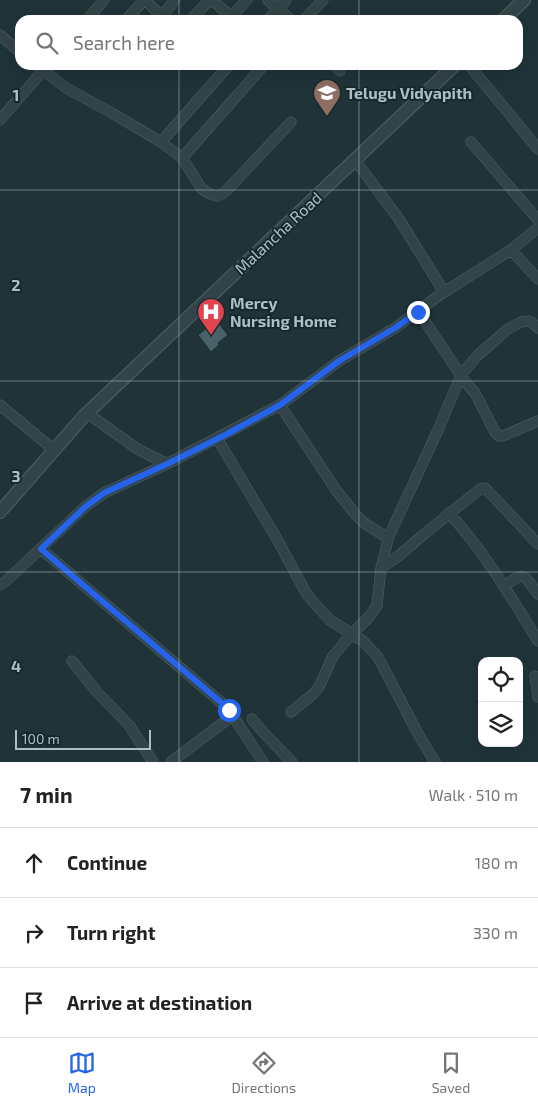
<!DOCTYPE html>
<html lang="en">
<head>
<meta charset="utf-8">
<style>
  body { margin:0; font-family:"Exo 2",sans-serif; background:#f6f6f6; color:#222 }
  .controls { position:absolute; right:15px; bottom:15px; display:grid; overflow:hidden; border-radius:10px; box-shadow:0 5px 20px #0002 }
  .controls button { width:45px; height:45px; display:grid; place-items:center; padding:0; border:0; border-bottom:1px solid #e0e0e0; background:#fff; color:#222; font:25px sans-serif }
  .scale { position:absolute; left:15px; bottom:12px; width:136px; box-sizing:border-box; padding-left:5px; border:2px solid #acbfc6; border-top:0; font-size:14px; line-height:18px; white-space:nowrap; color:#acbfc6; -webkit-text-stroke:4px #18292d; paint-order:stroke }
  .stop { position:absolute; width:15px; height:15px; margin:-11px; border:4px solid #2563eb; border-radius:50%; background:#fff }
  .stop.end { background:#2563eb; border-color:#fff; box-shadow:0 1px 5px #0008 }
  .list { margin:0; padding:0; list-style:none }
  h2 { display:flex; justify-content:space-between; align-items:center; height:65px; margin:0; padding:0 20px; font-size:21px }
  h2 small { font-size:16px; font-weight:400; color:#767676 }
  .list li { display:grid; grid-template-columns:32px 1fr auto; gap:15px; align-items:center; box-sizing:border-box; height:70px; padding:0 20px; border-top:1px solid #e0e0e0 }
  .list b { display:block; font-size:19px; white-space:nowrap }
  .list em { font-size:16px; font-style:normal; color:#767676 }
  .icon { flex:none; width:28px; height:28px; fill:none; stroke:currentColor; stroke-width:2; stroke-linecap:round; stroke-linejoin:round }
  .map { position:relative; flex:none; width:538px; height:762px; overflow:hidden }
  .search { position:absolute; background:#fff; box-shadow:0 5px 20px #0002; left:15px; right:15px; top:15px; height:55px; display:flex; align-items:center; gap:12px; box-sizing:border-box; padding:0 18px; border-radius:15px; color:#767676; font-size:19px }
  .sheet { height:275px; background:#fff }
  nav { display:flex; justify-content:space-around; align-items:center; box-sizing:border-box; height:70px; border-top:1px solid #e0e0e0; background:#fff; font-size:14px; color:#767676 }
  nav a { display:grid; justify-items:center; gap:2px }
  nav .on { color:#2563eb }
  .map>svg:first-child { display:block }
  .building { fill:#496168; stroke:#1a2b2f }
  .lines { fill:none; stroke-linecap:round; stroke-linejoin:round }
  .minor-casing { stroke:#506267; stroke-width:11 }
  .tertiary-casing { stroke:#506267; stroke-width:14 }
  .minor { stroke:#324449; stroke-width:10 }
  .tertiary { stroke:#324449; stroke-width:12 }
  .route { stroke:#2563eb; stroke-width:6 }
  .grid { fill:none; stroke:#acbfc6; stroke-width:1; stroke-opacity:0.55 }
  .labels { text-anchor:middle; stroke-width:4; stroke-linejoin:round; paint-order:stroke }
  .poi-label { font-size:16px; font-weight:bold; fill:#acbfc6; stroke:#18292d; text-anchor:start }
  .street-label { font-size:16px; fill:#acbfc6; stroke:#18292d }
  .grid-label { font-size:16px; text-anchor:middle; font-weight:bold; fill:#acbfc6; stroke:#18292d; stroke-width:4; stroke-linejoin:round; paint-order:stroke }
</style>
</head>
<body>
<div class="map">
<svg width="538" height="762" viewBox="0 0 538 762">
  <rect width="100%" height="100%" fill="#1f3339"/>
  <path class="building" d="M216,320L228,335L218,343L219,345L211,352L198,335Z"/>
  <g class="lines">
    <defs>
      <path id="minor" d="M145,0L166,20
        M212,0L235,20
        M268,0L291,20
        M162,16L175,0
        M87,20L104,0
        M126,20L144,0
        M191,20L209,0
        M228,20L247,0
        M268,20L286,0
        M304,20L323,0
        M0,35L20,52
        M37,65L66,88L112,113L161,142L182,158L202,189L210,194L217,196L222,194L227,190L291,122
        M335,65L340,71
        M469,65L538,149
        M0,120L47,66
        M161,142L229,65
        M471,142L538,220
        M182,158L264,65
        M355,160L399,219L444,292
        M511,250L538,279
        M418,311L466,383L475,393L495,432L499,436H503L538,421
        M0,405L54,450
        M280,405L336,490L356,515L364,523L388,538
        M87,413L136,448L167,464
        M217,438L277,539L306,593L315,604L330,620L363,641L378,657L416,730L435,762
        M449,513C484,551 511,597 538,641
        M41,549L223,704L229,710L263,762
        M381,568L396,558L423,535L480,489L485,488L489,492L538,544
        M0,585L6,581L85,507L104,493L167,464L280,405L339,361L395,328L441,294L511,250L538,228
        M504,586C526,570 523,575 538,594
        M72,661L97,692L129,725L153,762
        M535,676L538,697
        M291,712L313,694L319,687L333,656L348,638L369,617L377,606L381,568L389,536L438,430L461,375L477,356L508,329L521,322L529,321L534,324L538,328
        M252,719L263,732L292,762
        M171,762L232,716"/>
      <path id="tertiary" d="M503,20L524,0
        M0,512L84,416L455,65"/>
    </defs>
    <use href="#minor" class="minor-casing"/>
    <use href="#tertiary" class="tertiary-casing"/>
    <use href="#minor" class="minor"/>
    <use href="#tertiary" class="tertiary"/>
  </g>
  <g class="lines">
    <path class="route" d="M229,710L223,704L41,549L85,507L104,493L167,464L227,434L280,405L339,361L395,328L418,312"/>
  </g>
  <path class="grid" d="M179,0V20M359,0V20M179,65V762M359,65V762M0,190H538M0,381H538M0,572H538"/>
  <defs>
    <symbol id="school-pin" viewBox="-11 -11 22 30"><path d="M0 17L-7.5 6A9.5 9.5 0 1 1 7.5 6Z" fill="#8d6e63" stroke="#18292d"/><path d="M0-5L7-2L0 1L-7-2ZM-4 1L0 2.5L4 1V4Q0 6-4 4Z" fill="#fff"/></symbol>
    <symbol id="hospital-pin" viewBox="-11 -11 22 30"><path d="M0 17L-7.5 6A9.5 9.5 0 1 1 7.5 6Z" fill="#e0444e" stroke="#18292d"/><path d="M-5-5h3v3.5h4V-5h3V5h-3V1.5h-4V5h-3Z" fill="#fff"/></symbol>
  </defs>
  <g fill-rule="evenodd">
    <use href="#school-pin" x="311" y="77" width="32" height="43"/>
    <use href="#hospital-pin" x="195" y="296" width="32" height="43"/>
  </g>
  <g class="labels">
    <g class="poi-label">
      <text x="346" y="99">Telugu Vidyapith</text>
      <text x="230" y="309">Mercy<tspan x="230" dy="18">Nursing Home</tspan></text>
    </g>
    <g class="street-label">
      <text transform="translate(278 233) rotate(-43)" y="6">Malancha Road</text>
    </g>
  </g>
  <g class="grid-label">
    <text x="16" y="101">1</text>
    <text x="16" y="291">2</text>
    <text x="16" y="482">3</text>
    <text x="16" y="672">4</text>
  </g>
</svg>
<div class="controls">
<button><svg class="icon" aria-label="locate" viewBox="0 0 24 24"><circle cx="12" cy="12" r="6"/><path d="M12 2v4M12 18v4M2 12h4M18 12h4"/></svg></button>
<button><svg class="icon" aria-label="layers" viewBox="0 0 24 24"><path d="M12 4l9 5-9 5-9-5zM3 14l9 5 9-5"/></svg></button>
</div>
<div class="scale">100 m</div>
<div class="stop" style="left:229px;top:710px"></div>
<div class="stop end" style="left:418px;top:312px"></div>
<div class="search"><svg class="icon" aria-label="search" viewBox="0 0 24 24"><circle cx="10" cy="10" r="6"/><path d="M15 15l6 6"/></svg>Search here</div>
</div>
<section class="sheet">
<h2>7 min<small>Walk · 510 m</small></h2>
<ul class="list">
<li><svg class="icon" aria-label="ahead" viewBox="0 0 24 24"><path d="M12 20V5M6 11l6-6 6 6"/></svg><div><b>Continue</b></div><em>180 m</em></li>
<li><svg class="icon" aria-label="right" viewBox="0 0 24 24"><path d="M7 20v-9h11M14 6l5 5-5 5"/></svg><div><b>Turn right</b></div><em>330 m</em></li>
<li><svg class="icon" aria-label="arrive" viewBox="0 0 24 24"><path d="M6 21V4h12l-3 4 3 4H6"/></svg><div><b>Arrive at destination</b></div></li>
</ul>
</section>
<nav>
<a class="on"><svg class="icon" aria-label="map" viewBox="0 0 24 24"><path d="M3 6l6-2 6 2 6-2v14l-6 2-6-2-6 2zM9 4v14M15 6v14"/></svg>Map</a>
<a><svg class="icon" aria-label="directions" viewBox="0 0 24 24"><path d="M12 3l9 9-9 9-9-9zM9 14v-3h6M13 9l2 2-2 2"/></svg>Directions</a>
<a><svg class="icon" aria-label="saved" viewBox="0 0 24 24"><path d="M7 4h10v16l-5-4-5 4z"/></svg>Saved</a>
</nav>
</body>
</html>
